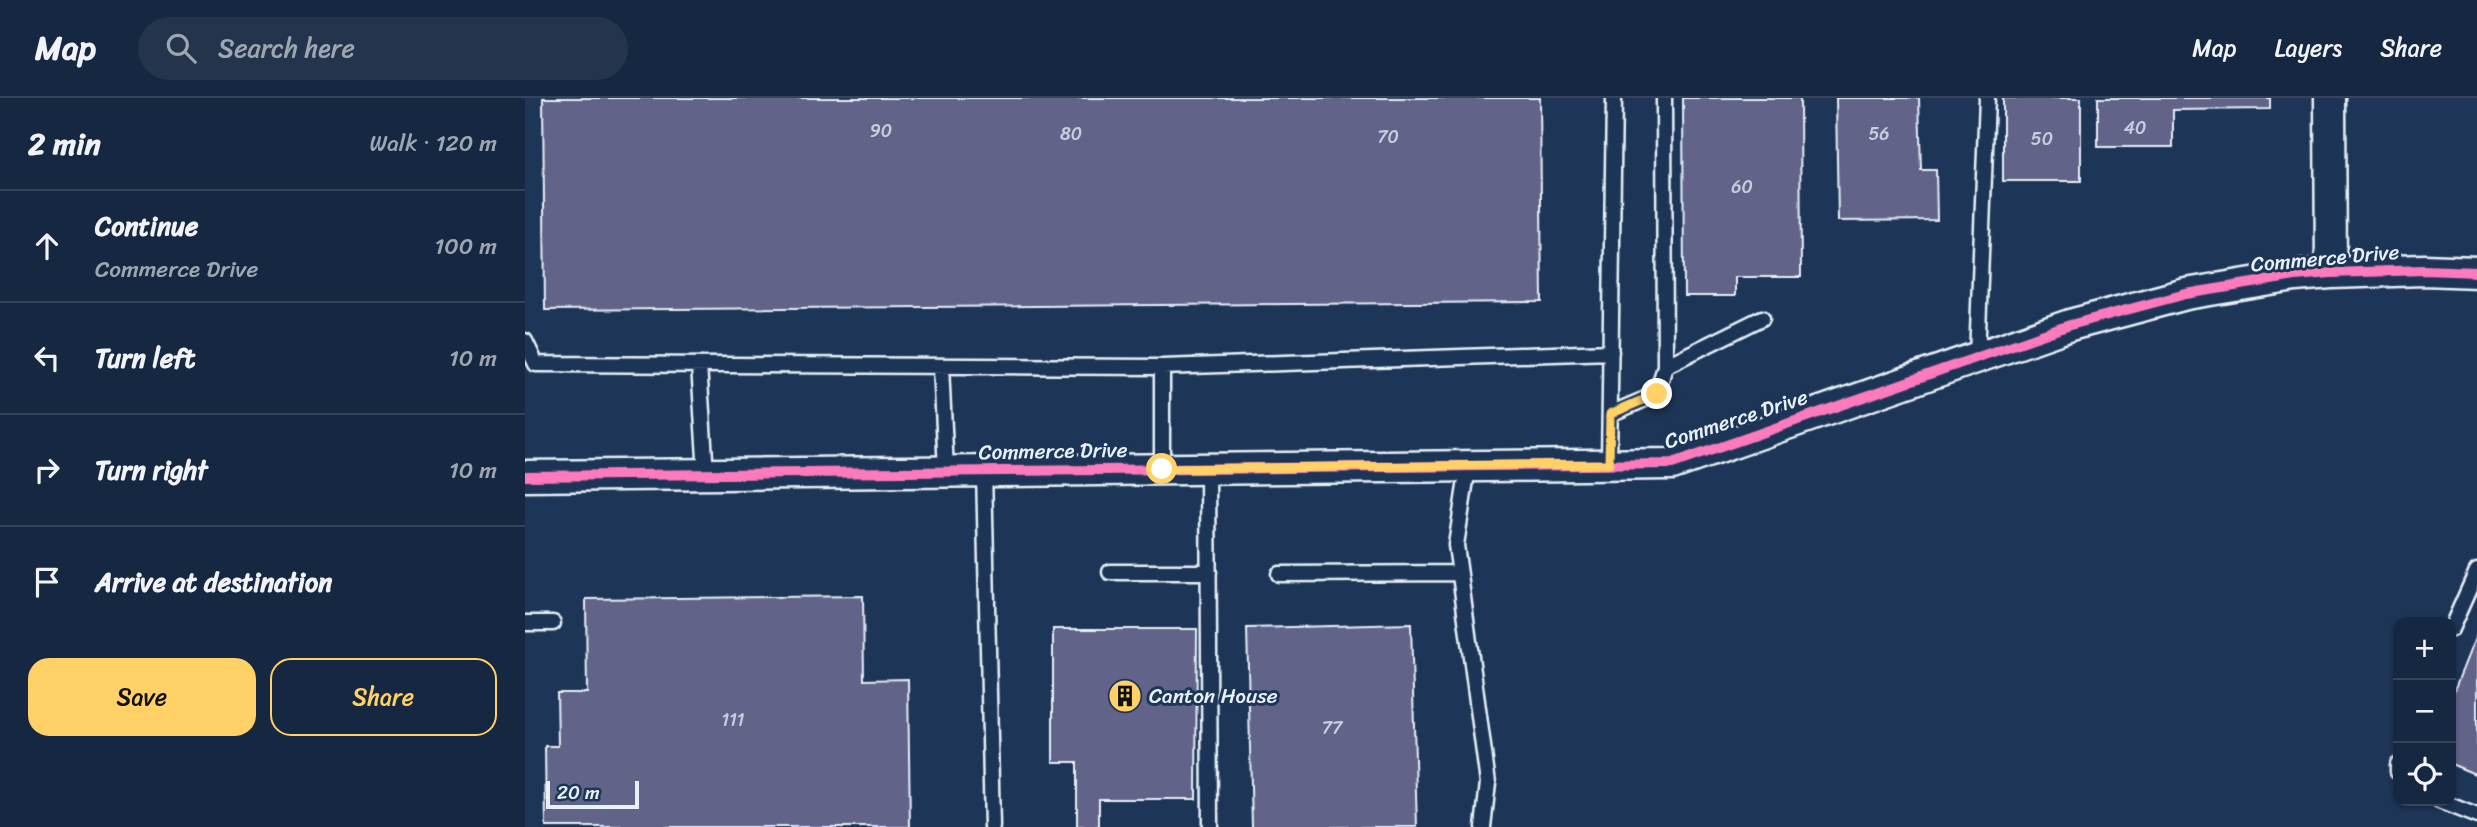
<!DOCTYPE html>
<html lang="en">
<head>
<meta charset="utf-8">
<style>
  body { margin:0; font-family:Sriracha,sans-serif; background:#23344c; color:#f1f3f6 }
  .controls { position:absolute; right:21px; bottom:21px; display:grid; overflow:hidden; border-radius:14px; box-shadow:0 2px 5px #0004 }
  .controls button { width:63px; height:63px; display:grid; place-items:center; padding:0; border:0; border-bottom:2px solid #35445a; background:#162841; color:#f1f3f6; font:35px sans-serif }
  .scale { position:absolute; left:21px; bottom:18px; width:93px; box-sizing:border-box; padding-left:7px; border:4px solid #e8f1f8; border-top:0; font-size:19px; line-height:24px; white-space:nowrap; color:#e8f1f8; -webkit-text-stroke:5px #1d3557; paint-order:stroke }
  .stop { position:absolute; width:21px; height:21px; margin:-16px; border:5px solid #ffd166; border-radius:50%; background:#fff }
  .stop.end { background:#ffd166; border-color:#fff; box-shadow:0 2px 7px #0008 }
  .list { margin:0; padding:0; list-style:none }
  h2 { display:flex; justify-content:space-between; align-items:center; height:91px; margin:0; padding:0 28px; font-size:30px }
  h2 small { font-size:23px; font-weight:400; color:#9ea6b1 }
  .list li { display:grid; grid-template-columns:46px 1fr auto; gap:21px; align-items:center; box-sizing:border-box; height:112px; padding:0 28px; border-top:2px solid #35445a }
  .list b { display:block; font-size:26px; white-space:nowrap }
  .list p { margin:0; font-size:23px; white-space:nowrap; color:#9ea6b1 }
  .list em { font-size:23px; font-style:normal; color:#9ea6b1 }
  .actions { display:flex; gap:14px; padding:21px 28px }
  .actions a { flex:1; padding:16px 0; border:2px solid #ffd166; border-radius:21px; text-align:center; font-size:24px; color:#ffd166 }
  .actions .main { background:#ffd166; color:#111 }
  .icon { flex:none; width:38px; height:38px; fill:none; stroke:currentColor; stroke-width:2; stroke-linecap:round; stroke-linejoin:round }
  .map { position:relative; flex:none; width:1952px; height:729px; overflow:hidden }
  header { display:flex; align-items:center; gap:42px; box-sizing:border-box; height:98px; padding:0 35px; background:#162841; border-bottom:2px solid #35445a }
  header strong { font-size:33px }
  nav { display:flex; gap:38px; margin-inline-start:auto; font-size:24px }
  .search { width:490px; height:63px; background:#23344c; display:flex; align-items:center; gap:18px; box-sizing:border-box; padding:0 24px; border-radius:38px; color:#9ea6b1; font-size:26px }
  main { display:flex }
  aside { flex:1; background:#162841 }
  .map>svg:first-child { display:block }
  .building { fill:#626489; stroke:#e8f1f8; stroke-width:2 }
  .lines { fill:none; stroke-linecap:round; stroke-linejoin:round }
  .lane-casing { stroke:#e8f1f8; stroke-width:19 }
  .street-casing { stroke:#e8f1f8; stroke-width:35 }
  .lane { stroke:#1d3557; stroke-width:14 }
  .street { stroke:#1d3557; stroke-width:30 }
  .cycleway-casing { stroke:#1d3557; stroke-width:15 }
  .cycleway { stroke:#fd7abc; stroke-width:10 }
  .route { stroke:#ffd166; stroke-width:9 }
  .labels { text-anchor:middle; stroke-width:6; stroke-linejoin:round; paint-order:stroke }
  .number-label { font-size:18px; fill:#c6cedc }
  .street-label { font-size:21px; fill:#e8f1f8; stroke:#1d3557 }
  .poi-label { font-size:21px; fill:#e8f1f8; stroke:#1d3557; text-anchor:start }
</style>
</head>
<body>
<header>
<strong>Map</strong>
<div class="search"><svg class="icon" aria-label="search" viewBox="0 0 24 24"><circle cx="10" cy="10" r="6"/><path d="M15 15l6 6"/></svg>Search here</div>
<nav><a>Map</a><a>Layers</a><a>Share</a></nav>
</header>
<main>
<aside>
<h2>2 min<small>Walk · 120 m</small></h2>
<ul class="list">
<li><svg class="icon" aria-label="ahead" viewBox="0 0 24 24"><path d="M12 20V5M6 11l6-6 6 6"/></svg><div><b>Continue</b><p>Commerce Drive</p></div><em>100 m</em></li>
<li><svg class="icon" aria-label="left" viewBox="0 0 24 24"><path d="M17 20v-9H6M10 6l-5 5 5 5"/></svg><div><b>Turn left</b></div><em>10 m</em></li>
<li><svg class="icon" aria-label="right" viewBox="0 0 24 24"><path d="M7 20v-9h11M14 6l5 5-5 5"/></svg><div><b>Turn right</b></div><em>10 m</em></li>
<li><svg class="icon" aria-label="arrive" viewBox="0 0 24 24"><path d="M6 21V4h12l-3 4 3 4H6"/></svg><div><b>Arrive at destination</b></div></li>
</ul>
<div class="actions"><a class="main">Save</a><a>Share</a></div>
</aside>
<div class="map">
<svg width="1952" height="729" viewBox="0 0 1952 729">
  <rect width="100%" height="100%" fill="#1d3557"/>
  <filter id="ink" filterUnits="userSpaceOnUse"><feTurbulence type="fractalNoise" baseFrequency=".0143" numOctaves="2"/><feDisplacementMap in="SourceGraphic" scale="14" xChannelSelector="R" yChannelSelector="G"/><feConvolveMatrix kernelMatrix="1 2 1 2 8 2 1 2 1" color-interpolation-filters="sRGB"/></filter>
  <g filter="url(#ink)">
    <path class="building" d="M18,0H1015L1017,204L20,212Z
      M1158,0H1275L1276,179H1210V198H1159Z
      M1311,0H1394L1396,72H1411L1412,122L1313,123Z
      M1478,0H1556V83H1478Z
      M1573,0H1745V11L1648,12V49H1573Z
      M338,498L339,582L383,581L385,729H21L20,648H33L32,595H62L61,501Z
      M886,526L892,729H727L722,530Z
      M528,531H672L671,701H574V729H552V664H528Z
      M1952,535V677L1926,666V600Z"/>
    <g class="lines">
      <defs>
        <path id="lane" d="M1139,0L1140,268
          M0,243L11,266L637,269L1086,254
          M1452,260L1462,0
          M174,267L181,376
          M416,268L421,373
          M637,269V371
          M1085,316L1132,296L1140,268L1237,220
          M1084,366L1089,0
          M943,369L931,447L963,685L958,729
          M683,371L685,729
          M459,373L467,729
          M585,474H684
          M754,476L935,475
          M0,525H28
          M1926,531L1952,473
          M1873,666V674
          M1914,703L1952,718"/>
        <path id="street" d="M1805,0L1806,175
          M0,378L1147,366L1545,227L1661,196L1770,178L1806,175L1899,172L1952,174"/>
      </defs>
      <use href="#lane" class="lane-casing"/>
      <use href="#street" class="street-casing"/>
      <use href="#lane" class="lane"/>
      <use href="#street" class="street"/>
      <defs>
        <path id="cycleway" d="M0,378L1147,366L1545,227L1661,196L1770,178L1806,175L1899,172L1952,174"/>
      </defs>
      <use href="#cycleway" class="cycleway-casing"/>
      <use href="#cycleway" class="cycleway"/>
    </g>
  </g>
  <g class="lines" filter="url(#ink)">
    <path class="route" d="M637,371L1084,366L1085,316L1132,296"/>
  </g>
  <defs>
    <symbol id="building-disc" viewBox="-11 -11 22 22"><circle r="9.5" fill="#ffd166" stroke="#1d3557"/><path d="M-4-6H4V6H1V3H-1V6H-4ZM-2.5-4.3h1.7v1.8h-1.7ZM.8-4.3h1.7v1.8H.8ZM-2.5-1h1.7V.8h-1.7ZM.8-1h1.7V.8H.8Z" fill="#111"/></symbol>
  </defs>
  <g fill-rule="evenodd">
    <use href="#building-disc" x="581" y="579" width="38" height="38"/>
  </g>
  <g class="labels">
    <g class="number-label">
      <text x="1610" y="36">40</text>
      <text x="356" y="39">90</text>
      <text x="546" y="42">80</text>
      <text x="1354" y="42">56</text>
      <text x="863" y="45">70</text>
      <text x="1517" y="47">50</text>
      <text x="1217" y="95">60</text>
      <text x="208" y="628">111</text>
      <text x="807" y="636">77</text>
    </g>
    <g class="street-label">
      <text transform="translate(1800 160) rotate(-5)" y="7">Commerce Drive</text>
      <text transform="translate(1211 321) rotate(-18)" y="7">Commerce Drive</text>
      <text transform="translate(528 353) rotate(-1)" y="7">Commerce Drive</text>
    </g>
    <g class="poi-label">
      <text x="624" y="605">Canton House</text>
    </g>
  </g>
</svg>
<div class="controls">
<button>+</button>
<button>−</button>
<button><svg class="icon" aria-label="locate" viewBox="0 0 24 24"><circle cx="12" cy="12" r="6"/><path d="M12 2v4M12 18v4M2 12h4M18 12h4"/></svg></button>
</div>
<div class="scale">20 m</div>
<div class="stop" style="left:637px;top:371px"></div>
<div class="stop end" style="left:1132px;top:296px"></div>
</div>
</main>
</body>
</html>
